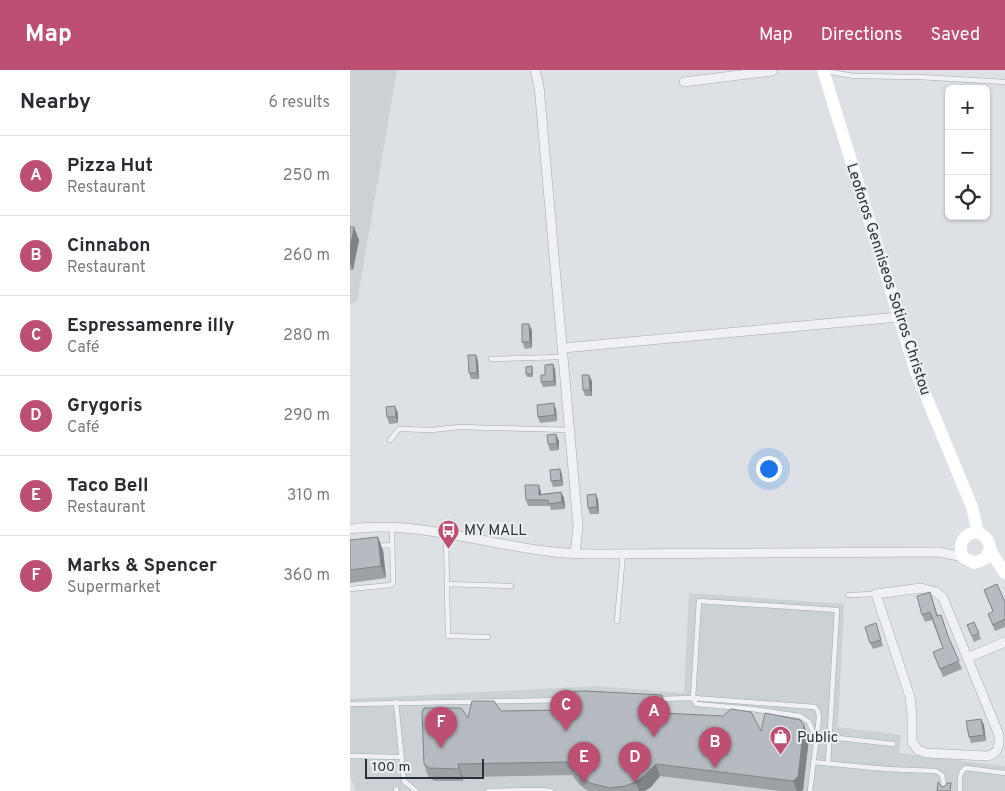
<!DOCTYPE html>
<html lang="en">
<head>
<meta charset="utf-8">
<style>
  body { margin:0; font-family:Overpass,sans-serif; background:#f7f7f7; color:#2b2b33 }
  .controls { position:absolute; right:15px; top:15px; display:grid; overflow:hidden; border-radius:8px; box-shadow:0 1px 4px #0004 }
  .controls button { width:45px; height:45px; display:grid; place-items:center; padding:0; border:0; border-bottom:1px solid #e1e1e2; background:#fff; color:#2b2b33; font:25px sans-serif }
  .scale { position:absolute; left:15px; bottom:12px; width:119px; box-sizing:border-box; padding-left:5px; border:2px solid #283139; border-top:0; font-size:14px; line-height:18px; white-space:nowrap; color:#283139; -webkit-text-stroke:4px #ecf0f3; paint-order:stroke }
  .you { position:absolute; left:418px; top:398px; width:18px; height:18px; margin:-12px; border:4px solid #fff; border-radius:50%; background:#1a73e8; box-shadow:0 0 0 8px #1a73e833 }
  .badge { display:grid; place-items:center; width:32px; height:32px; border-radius:50%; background:#bd4f72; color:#fff; font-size:16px; font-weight:700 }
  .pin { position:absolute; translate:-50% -41px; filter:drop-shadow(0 1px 2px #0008) }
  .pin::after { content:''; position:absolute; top:26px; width:18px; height:15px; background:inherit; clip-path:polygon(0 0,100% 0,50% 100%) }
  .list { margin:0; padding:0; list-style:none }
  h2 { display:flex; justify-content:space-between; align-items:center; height:65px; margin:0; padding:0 20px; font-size:21px }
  h2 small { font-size:16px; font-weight:400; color:#7c7c81 }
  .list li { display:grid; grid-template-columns:32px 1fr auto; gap:15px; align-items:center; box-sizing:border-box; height:80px; padding:0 20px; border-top:1px solid #e1e1e2 }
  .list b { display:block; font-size:19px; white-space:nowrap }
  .list p { margin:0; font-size:16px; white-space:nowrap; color:#7c7c81 }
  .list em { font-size:16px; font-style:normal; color:#7c7c81 }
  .icon { flex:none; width:28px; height:28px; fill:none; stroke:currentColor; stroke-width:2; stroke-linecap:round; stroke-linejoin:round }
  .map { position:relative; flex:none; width:655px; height:721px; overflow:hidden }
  header { display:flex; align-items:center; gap:30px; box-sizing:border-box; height:70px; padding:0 25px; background:#bd4f72; color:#fff }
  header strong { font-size:24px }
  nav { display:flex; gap:28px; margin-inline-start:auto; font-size:18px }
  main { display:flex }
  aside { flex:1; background:#fff }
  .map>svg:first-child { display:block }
  .built { fill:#cbd1d5 }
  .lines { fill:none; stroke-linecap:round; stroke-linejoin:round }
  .service-casing { stroke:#a3a9ae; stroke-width:5.5 }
  .minor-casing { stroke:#a3a9ae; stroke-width:10 }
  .service { stroke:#eff1f4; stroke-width:4.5 }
  .minor { stroke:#eff1f4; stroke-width:9 }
  .secondary { stroke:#fff; stroke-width:12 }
  .wall { fill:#9ca1a6 }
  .shaded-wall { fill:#7f8387 }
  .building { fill:#b5bbc1; stroke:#7f8387 }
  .labels { text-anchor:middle; stroke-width:4; stroke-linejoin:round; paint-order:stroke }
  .street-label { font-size:15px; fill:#283139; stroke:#ecf0f3 }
  .poi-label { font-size:15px; fill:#283139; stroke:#ecf0f3; text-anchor:start }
</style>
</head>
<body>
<header>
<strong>Map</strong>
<nav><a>Map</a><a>Directions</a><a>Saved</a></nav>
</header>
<main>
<aside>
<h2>Nearby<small>6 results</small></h2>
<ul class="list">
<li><span class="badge">A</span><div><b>Pizza Hut</b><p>Restaurant</p></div><em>250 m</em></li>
<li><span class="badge">B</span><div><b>Cinnabon</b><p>Restaurant</p></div><em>260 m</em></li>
<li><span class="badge">C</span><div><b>Espressamenre illy</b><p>Café</p></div><em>280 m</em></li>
<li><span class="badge">D</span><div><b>Grygoris</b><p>Café</p></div><em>290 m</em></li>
<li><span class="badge">E</span><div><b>Taco Bell</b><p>Restaurant</p></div><em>310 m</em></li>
<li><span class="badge">F</span><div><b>Marks &amp; Spencer</b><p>Supermarket</p></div><em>360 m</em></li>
</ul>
</aside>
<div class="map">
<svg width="655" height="721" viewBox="0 0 655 721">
  <rect width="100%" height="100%" fill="#dde1e5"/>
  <path class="built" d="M0,0H47L7,232L0,234Z
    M339,523L494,534L488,657L551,665L549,683L654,696H655V721H6L0,705V629L248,616L334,623Z"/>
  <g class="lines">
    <defs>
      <path id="service" d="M475,1L504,6L569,7L655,12
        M141,289L212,287
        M40,370L49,359L82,360L109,357L220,360
        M96,465L98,566L138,567
        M26,476L42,475
        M97,514L161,516
        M0,519L41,515L43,513L42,457
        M498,525L526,524
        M267,551L273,484
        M309,629L343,628L465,637L468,641L469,648L460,721
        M46,632L54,711L66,721
        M0,634L219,630
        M465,666L459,652L450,646L402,639L346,634L343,628L349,531L487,540L478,693
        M479,667L543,674
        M0,686L51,687
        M463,692L535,699L586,701L592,705L594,716
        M46,719L47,721
        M138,721L190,720L201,721
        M610,721C610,713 608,702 616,698L655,703"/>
      <path id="minor" d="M185,0L189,16L228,456L225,483
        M334,12L422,1
        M213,278L549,247
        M0,459C68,450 136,475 204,482C220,484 237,484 253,484L589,482L613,487
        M571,518L586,522L593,528L649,665C650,676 648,684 637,686L576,683L568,680L562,672V646L560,627L526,524Z
        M617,588L655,572"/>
    </defs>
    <use href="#service" class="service-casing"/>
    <use href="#minor" class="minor-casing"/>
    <use href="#service" class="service"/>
    <use href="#minor" class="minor"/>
    <path class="secondary" d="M473,0L566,302L622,437L628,463
      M640,478L635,489L624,493L613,487C605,473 620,455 634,466C639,470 639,474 641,480C644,488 650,496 655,503"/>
  </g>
  <path class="wall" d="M0,157L9,170L3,200H0Z
    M179,254L182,261V278L175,279L172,272Z
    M126,285L128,291L129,309H121L119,303Z
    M182,296L183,299V307H177L176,304Z
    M205,299L206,316L193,317L191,312L195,305Z
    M242,311V326H235L233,320Z
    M206,339L207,351L190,353L188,347Z
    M48,343V353L39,354L37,347Z
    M209,371V380L200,381L198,374Z
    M210,399L212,405L213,416L203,417L201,411Z
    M191,422V424L211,422L214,428L215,439L201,440L200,436H178L176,430Z
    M246,424L248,430L249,444H240L238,438Z
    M0,470L33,480L36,508L0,513Z
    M634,520L655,532V557L645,561L638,544L643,542Z
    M580,522L588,546L591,545L599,569L612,599L593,607L583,582L593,578L582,550L575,552L572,545Z
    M624,552L631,569L624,572L617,555Z
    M526,553L533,576L523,579L520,573Z
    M317,638L316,643L411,661L459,668L453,720L451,721H430L310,706L301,717L295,721H238L230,715L222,705L113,707V711H84L78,706L74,694L118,648L151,641L213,640Z
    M631,649L634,655L636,671L621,673L619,667Z"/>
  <path class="shaded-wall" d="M4,157L9,170L3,200L0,192V179Z
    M179,254L182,261V278L180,272Z
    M126,285L128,291L129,309L127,303Z
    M203,294L205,299L206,316L204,311Z
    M239,305L242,311V326L240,320Z
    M204,333L206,339L207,351L205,345Z
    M45,336L48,343V353L46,347Z
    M206,364L209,371V380L207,374Z
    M210,399L212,405L213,416L211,410Z
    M189,415L191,422L192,431L189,425Z
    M211,422L214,428L215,439L212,432Z
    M246,424L248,430L249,444L247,437Z
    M28,467L33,480L36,508L31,496Z
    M312,625L317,638L316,656L311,643Z
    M631,649L634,655L636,671L634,665Z
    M454,655L459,668L453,720L451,721H447L443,711Z
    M108,694L113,707V711L109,699Z
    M306,694L310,706L301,717L295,721H289L286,712Z"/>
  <path class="building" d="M0,157H4L0,179Z
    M172,254H179L180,272H172Z
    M118,285H126L127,303H119Z
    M203,294L204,311L191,312V305H195V295Z
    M182,296V304H176V297Z
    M232,305H239L240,320H233Z
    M204,333L205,345L188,347L187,335Z
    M45,336L46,347H37L36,337Z
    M206,364L207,374H198L197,365Z
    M210,399L211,410L201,411L200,400Z
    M175,415H189V425L211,422L212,432L199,434L198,430H176Z
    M246,424L247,437L238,438L237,425Z
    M28,467L31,496L0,500V470Z
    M647,514L655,532V549L643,555L638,544L643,541L634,520Z
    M580,522L587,546L591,545L598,566L609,591L590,599L583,582L593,578L580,542L572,545L567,526Z
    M624,552L629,563L622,566L617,555Z
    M526,553L531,570L520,573L515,557Z
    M235,621L312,625L311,643L373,646L381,639L401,642L411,661L415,643L450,650L454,655L448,707L443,711L306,694L296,704L286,712L275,716L260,718L240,713L225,703L217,692L108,694L109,699L79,698L74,694L72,642L74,638H111L118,648L122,631H144L151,641L213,640L212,622Z
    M631,649L634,665L619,667L616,651Z
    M588,712L592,717L595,716L597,713H601L600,721H587Z"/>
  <defs>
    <symbol id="bus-pin" viewBox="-11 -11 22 30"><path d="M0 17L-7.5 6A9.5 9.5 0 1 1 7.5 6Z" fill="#bd4f72" stroke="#ecf0f3"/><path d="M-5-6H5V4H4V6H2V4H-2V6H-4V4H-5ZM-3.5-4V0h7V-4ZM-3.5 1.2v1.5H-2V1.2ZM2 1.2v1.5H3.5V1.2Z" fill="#fff"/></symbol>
    <symbol id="shop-pin" viewBox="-11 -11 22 30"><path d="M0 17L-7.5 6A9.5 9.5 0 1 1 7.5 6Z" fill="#bd4f72" stroke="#ecf0f3"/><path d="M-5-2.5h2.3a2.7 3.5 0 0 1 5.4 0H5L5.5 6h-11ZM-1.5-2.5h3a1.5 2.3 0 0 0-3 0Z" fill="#fff"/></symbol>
  </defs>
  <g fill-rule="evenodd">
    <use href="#bus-pin" x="86" y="448" width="25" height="34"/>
    <use href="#shop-pin" x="418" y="654" width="25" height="34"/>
  </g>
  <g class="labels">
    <g class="street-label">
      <text transform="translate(539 209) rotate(72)" y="5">Leoforos Genniseos Sotiros Christou</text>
    </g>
    <g class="poi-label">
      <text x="114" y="465">MY MALL</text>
      <text x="447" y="672">Public</text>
    </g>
  </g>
</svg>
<div class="controls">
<button>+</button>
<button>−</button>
<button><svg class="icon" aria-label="locate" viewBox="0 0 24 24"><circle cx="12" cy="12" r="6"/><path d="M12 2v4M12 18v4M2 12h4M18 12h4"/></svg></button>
</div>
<div class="scale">100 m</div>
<div class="you"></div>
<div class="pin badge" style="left:304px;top:667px">A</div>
<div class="pin badge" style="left:365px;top:698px">B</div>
<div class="pin badge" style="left:216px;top:661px">C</div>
<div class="pin badge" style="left:285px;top:713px">D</div>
<div class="pin badge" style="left:234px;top:713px">E</div>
<div class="pin badge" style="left:91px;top:678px">F</div>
</div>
</main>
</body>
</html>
